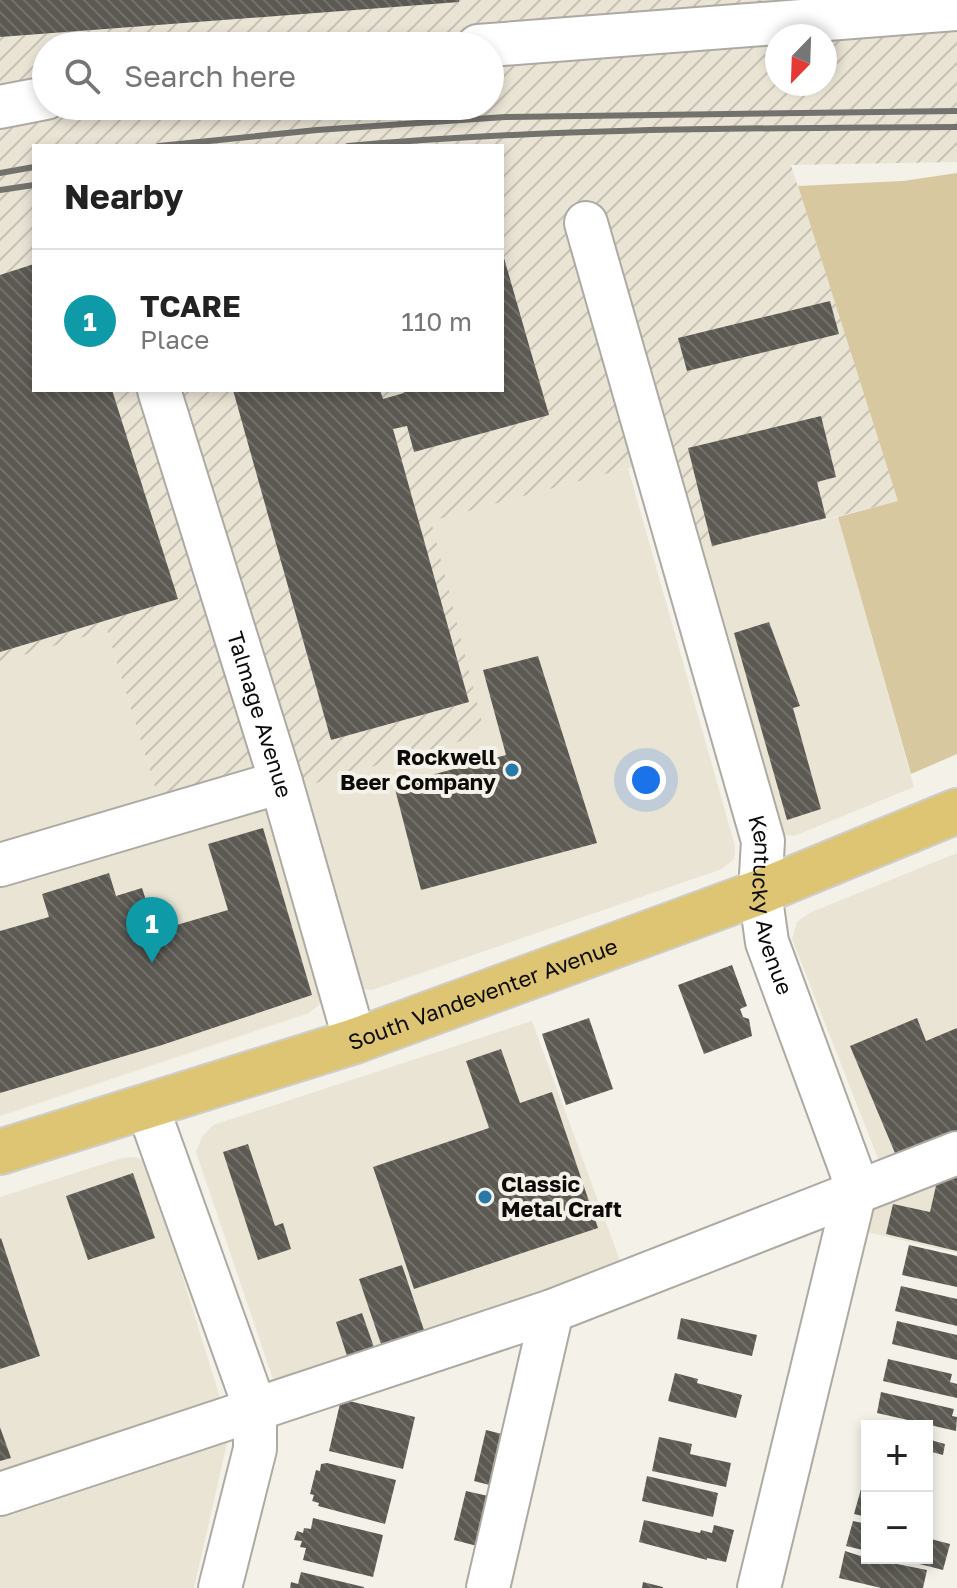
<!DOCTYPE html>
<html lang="en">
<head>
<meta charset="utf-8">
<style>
  body { margin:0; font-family:"Golos Text",sans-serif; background:#f2f2f2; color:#222 }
  .controls { position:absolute; right:24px; bottom:24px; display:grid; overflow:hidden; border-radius:0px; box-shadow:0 4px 12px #0003 }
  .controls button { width:72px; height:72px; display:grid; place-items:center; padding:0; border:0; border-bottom:2px solid #e0e0e0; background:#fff; color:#222; font:40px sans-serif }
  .compass { position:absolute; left:765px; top:24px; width:72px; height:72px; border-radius:50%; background:#fff; box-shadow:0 4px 12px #0003; rotate:203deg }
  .you { position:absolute; left:646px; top:780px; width:28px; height:28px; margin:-20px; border:6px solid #fff; border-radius:50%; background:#1a73e8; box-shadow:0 0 0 12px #1a73e833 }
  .badge { display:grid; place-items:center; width:52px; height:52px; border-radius:50%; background:#2563eb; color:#fff; font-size:26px; font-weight:700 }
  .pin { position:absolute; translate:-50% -66px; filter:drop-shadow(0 2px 4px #0008) }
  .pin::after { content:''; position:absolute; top:42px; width:28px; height:24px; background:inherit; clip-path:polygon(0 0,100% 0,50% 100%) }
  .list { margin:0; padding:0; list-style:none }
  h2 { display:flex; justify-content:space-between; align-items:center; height:104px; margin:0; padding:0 32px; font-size:34px }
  h2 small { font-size:26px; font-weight:400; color:#767676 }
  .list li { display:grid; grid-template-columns:52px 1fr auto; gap:24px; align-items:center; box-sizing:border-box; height:144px; padding:0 32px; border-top:2px solid #e0e0e0 }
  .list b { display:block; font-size:30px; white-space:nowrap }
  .list p { margin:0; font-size:26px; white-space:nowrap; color:#767676 }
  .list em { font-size:26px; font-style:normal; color:#767676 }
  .icon { flex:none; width:44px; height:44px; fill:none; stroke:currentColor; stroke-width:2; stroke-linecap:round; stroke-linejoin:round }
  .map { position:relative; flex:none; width:957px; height:1588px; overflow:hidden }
  .search { position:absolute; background:#fff; box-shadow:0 4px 12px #0003; left:32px; top:32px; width:472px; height:88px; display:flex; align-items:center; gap:20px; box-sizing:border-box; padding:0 28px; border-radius:44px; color:#767676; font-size:30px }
  .panel { position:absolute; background:#fff; box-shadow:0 4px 12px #0003; left:32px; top:144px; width:472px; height:248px; border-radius:0px }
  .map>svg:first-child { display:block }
  .built { fill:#eae4d5 }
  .industrial { fill:url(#industrial-furrows); fill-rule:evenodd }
  .green { fill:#d7c8a0 }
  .building { fill:url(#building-back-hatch) }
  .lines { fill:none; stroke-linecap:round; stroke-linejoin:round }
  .minor-casing { stroke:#adaaa3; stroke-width:46 }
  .major-casing { stroke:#cecece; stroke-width:48 }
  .minor { stroke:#fff; stroke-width:42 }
  .major { stroke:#ddc573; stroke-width:44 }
  .rail { stroke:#74726d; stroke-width:6 }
  .poi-dot { fill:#2879aa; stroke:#f4f1e9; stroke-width:3 }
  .labels { text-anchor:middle; stroke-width:8; stroke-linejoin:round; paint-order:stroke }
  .street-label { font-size:22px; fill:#0c0b09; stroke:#f4f1e9 }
  .poi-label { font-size:22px; font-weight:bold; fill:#0c0b09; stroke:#f4f1e9; text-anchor:end }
</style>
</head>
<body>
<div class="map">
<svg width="957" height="1588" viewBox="0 0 957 1588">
  <defs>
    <pattern id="industrial-furrows" width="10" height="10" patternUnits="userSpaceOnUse" patternTransform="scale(2)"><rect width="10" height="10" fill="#eae4d5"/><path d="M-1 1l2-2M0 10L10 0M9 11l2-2" fill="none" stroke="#c8c2b6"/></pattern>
    <pattern id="building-back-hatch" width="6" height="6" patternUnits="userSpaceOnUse" patternTransform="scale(2)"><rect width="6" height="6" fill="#5b5952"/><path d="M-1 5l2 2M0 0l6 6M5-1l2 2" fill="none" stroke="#72706b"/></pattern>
  </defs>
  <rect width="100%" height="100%" fill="#f4f1e9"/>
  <path class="built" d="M628,468L735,846L734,859L722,869L372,990L358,988L302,787L484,734L430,521Z
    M838,517L914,787L794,836L782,834L701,550Z
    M107,630L158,797L259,769L324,991L320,1004L309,1013L0,1116V662Z
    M957,853V1150L886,1179L792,939L797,922L809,913Z
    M532,1021L627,1280L277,1391L196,1152L202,1137L213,1125Z
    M136,1157L145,1162L150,1171L230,1430L194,1588H0V1197L122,1158Z
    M957,1166V1253L867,1232L875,1200Z"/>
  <path class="industrial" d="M0,0H957V162L791,165L899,501L701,550L676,455L431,521L485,734L302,787L158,797L107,630L0,662ZM777,36H825V84H777ZM46,46H490V106H46ZM34,146H502V390H34Z"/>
  <path class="green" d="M957,173V754L911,774L838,517L898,501L798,186L903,181Z"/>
  <path class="building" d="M0,0H459V2L0,37Z
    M502,251L549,415L414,452L407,426L393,429L469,702L331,740L233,390H380L383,399L404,393L403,390H502Z
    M34,264V390H112L178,599L0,652V275Z
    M830,301L839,334L687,371L678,338Z
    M821,416L836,477L817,482L826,518L712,546L688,448Z
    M769,622L800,706L793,708L821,809L787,820L734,633Z
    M538,656L597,843L421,890L394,785L506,755L483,670Z
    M263,828L312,995L162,1045L0,1093V931L49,917L42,894L109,873L116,896L142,888L156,931L228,910L208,844Z
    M732,965L747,1006L740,1009L743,1017L749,1019L752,1036L704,1054L678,985Z
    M589,1018L613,1089L566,1105L542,1034Z
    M917,1018L926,1041L957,1028V1150L903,1172L850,1046Z
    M501,1049L520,1103L552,1092L598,1228L414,1289L373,1167L489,1128L466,1061Z
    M248,1144L275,1226L283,1223L291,1249L258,1260L223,1152Z
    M957,1170V1251L886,1234L893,1204L930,1212L938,1177Z
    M133,1173L155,1238L88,1260L66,1196Z
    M1,1238L40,1356L0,1369V1239Z
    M909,1245L957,1256V1287L902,1275Z
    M402,1265L424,1330L381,1344L359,1279Z
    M901,1286L957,1299V1326L895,1311Z
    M362,1313L376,1353L349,1362L336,1322Z
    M681,1318L757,1335L752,1356L677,1339Z
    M897,1321L957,1335V1360L892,1344Z
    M888,1359L952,1374L950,1382L957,1384V1398L883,1381Z
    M675,1373L698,1379L697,1383L742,1395L736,1418L668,1401Z
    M881,1392L954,1409L952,1416L957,1417L956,1431L877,1413Z
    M341,1399L415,1417L403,1469L329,1451Z
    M0,1427L11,1458L0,1461Z
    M486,1430L514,1437L501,1488L474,1481Z
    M659,1437L692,1444L690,1454L731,1463L726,1487L652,1471Z
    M927,1439L945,1444L943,1455L932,1452L930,1463H927Z
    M327,1463L396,1480L385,1524L318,1506L319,1503L312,1501L314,1495L310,1494L316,1470L320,1471L321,1464Z
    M647,1476L718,1493L713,1517L642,1501Z
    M861,1489L867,1491V1517L854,1514Z
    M466,1491L497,1498L485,1548L454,1540Z
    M313,1518L383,1535L373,1577L303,1560L306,1548L300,1547L302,1541L294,1540L297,1531L303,1533L304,1528L311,1529Z
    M644,1520L700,1533L701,1530L712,1533L714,1525L734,1530L726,1562L707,1558V1560L639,1542Z
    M853,1521L867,1524V1551L846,1546Z
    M927,1538L950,1544L943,1570L900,1559L927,1558Z
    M845,1551L867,1558L927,1570L923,1588H881L839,1578Z
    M301,1572L364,1587V1588H290L291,1582L298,1584Z
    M643,1582L663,1587V1588H642Z"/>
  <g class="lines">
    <defs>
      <g id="minor">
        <path d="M478,46L957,9"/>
        <path d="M0,107L46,98"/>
        <path id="s1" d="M586,223L763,841L760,892L767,942L852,1173L854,1196L759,1588"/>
        <path id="s2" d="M159,390L281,782L355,1041"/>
        <path d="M0,865L281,782"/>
        <path d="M147,1106L255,1408V1449L220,1588"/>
        <path d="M0,1494L552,1311L957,1153"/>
        <path d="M488,1588L552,1311"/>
      </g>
      <g id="major">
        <path id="s3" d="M0,1152L355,1041L760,892L957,811"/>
      </g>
    </defs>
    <use href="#minor" class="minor-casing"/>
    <use href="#major" class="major-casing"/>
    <use href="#minor" class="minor"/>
    <use href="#major" class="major"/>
    <path class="rail" d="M159,146L317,130L505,117L957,111
      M348,146C550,128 754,128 957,127
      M0,173L34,167
      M0,190L34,185"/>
  </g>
  <g class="poi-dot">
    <circle cx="512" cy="770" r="8"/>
    <circle cx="485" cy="1197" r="8"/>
  </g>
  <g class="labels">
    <g class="street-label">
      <text dy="8" stroke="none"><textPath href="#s2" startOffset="340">Talmage Avenue</textPath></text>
      <text dy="8" stroke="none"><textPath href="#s1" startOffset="708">Kentucky Avenue</textPath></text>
      <text dy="8" stroke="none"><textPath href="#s3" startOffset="508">South Vandeventer Avenue</textPath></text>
    </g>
    <g class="poi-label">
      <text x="496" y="765">Rockwell<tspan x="496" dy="25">Beer Company</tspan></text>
      <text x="501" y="1192" text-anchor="start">Classic<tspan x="501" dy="25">Metal Craft</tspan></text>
    </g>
  </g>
</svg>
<div class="controls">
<button>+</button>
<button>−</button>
</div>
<svg class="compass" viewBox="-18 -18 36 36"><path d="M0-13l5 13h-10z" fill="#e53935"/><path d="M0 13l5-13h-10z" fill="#767676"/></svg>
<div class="you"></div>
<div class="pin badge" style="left:152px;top:963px;background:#0f9aa8">1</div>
<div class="search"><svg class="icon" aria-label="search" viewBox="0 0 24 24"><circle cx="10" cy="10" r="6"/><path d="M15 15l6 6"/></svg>Search here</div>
<section class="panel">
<h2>Nearby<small></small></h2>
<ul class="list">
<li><span class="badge" style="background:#0f9aa8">1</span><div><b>TCARE</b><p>Place</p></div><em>110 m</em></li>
</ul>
</section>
</div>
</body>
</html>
